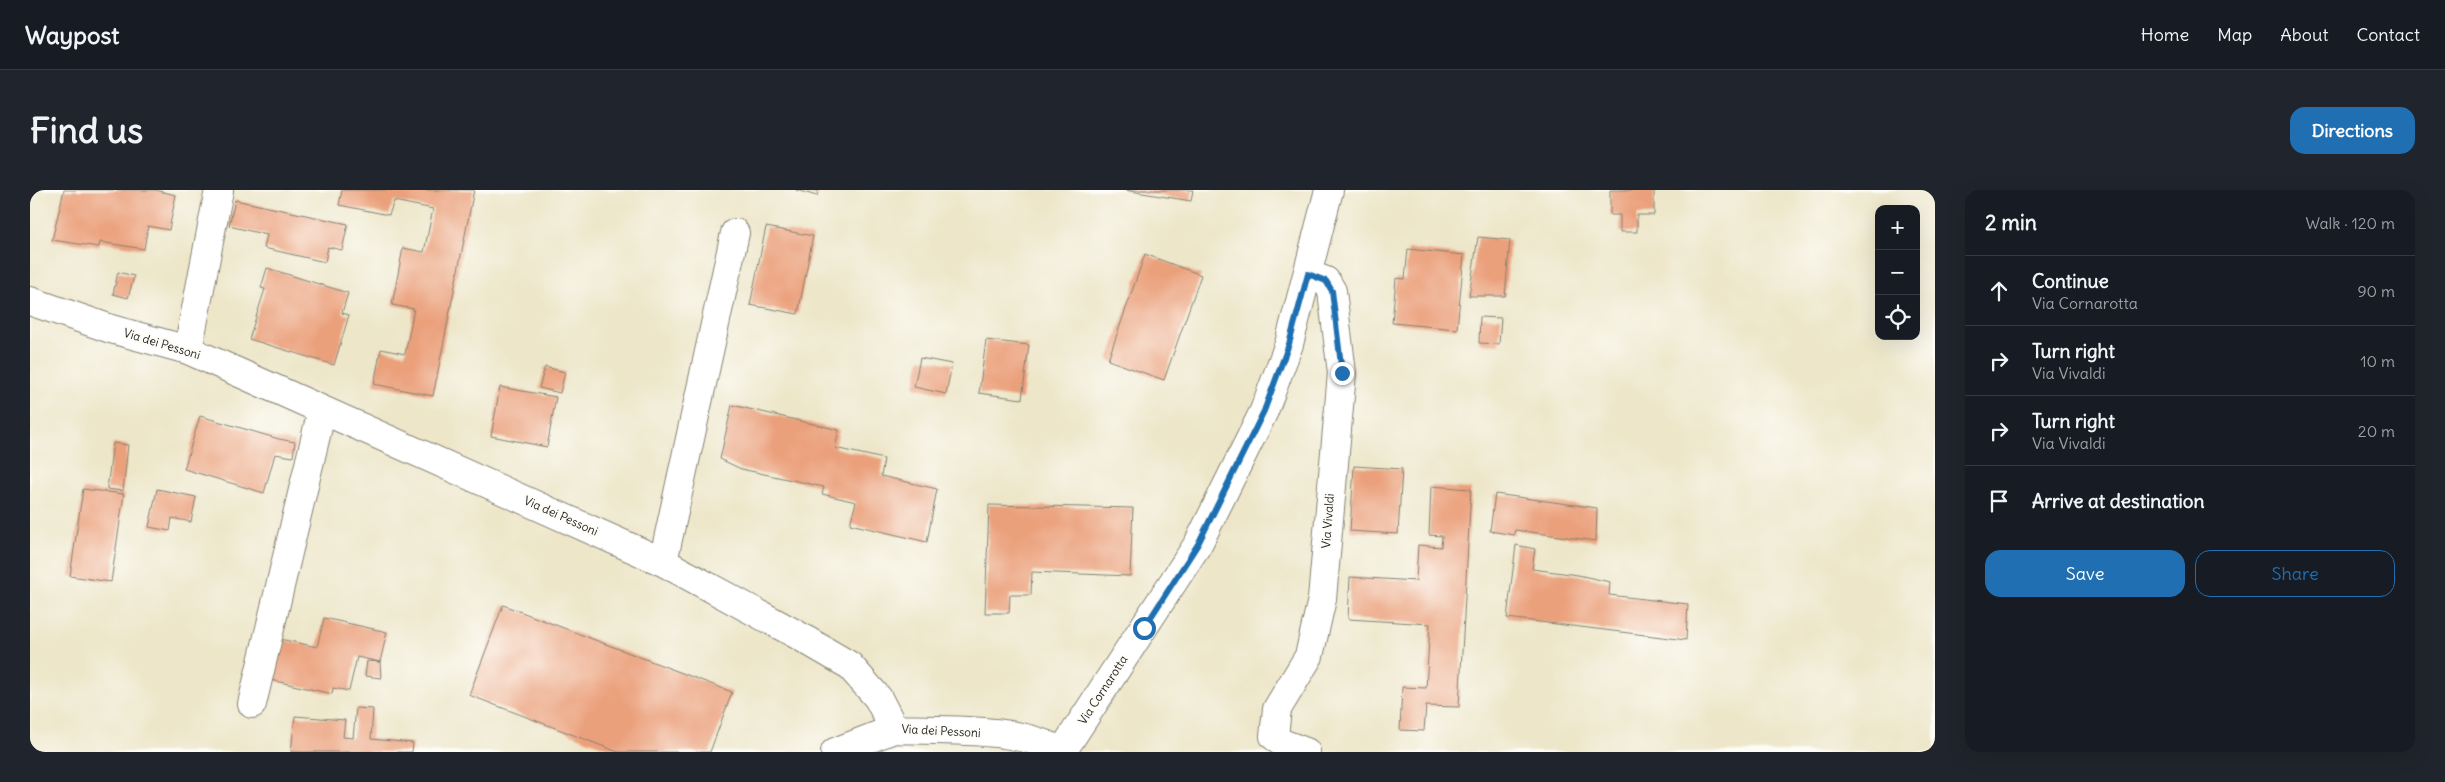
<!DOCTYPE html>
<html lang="en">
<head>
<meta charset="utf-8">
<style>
  body { margin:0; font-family:Delius,sans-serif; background:#20242c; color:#f1f3f6 }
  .controls { position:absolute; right:15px; top:15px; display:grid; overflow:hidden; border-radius:10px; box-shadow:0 5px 20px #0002 }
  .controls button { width:45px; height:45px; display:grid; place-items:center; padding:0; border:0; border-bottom:1px solid #363941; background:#171b24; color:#f1f3f6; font:25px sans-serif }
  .stop { position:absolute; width:15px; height:15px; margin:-11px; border:4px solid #1f6fb2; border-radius:50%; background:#fff }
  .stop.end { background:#1f6fb2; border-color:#fff; box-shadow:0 1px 5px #0008 }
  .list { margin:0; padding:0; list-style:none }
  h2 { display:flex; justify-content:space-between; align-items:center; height:65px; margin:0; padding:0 20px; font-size:21px }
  h2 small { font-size:16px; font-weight:400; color:#9ea1a6 }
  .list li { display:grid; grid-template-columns:32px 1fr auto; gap:15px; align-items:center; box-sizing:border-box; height:70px; padding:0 20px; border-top:1px solid #363941 }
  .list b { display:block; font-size:19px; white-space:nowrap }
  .list p { margin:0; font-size:16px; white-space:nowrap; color:#9ea1a6 }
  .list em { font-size:16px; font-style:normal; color:#9ea1a6 }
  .actions { display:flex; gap:10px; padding:15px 20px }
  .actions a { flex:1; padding:11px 0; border:1px solid #1f6fb2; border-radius:15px; text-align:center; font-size:18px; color:#1f6fb2 }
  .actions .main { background:#1f6fb2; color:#fff }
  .icon { flex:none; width:28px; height:28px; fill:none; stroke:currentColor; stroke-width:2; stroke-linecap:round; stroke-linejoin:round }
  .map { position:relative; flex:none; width:1905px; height:562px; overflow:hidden; border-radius:15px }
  header { display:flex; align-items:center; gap:30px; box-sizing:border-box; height:70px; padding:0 25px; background:#171b24; border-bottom:1px solid #363941 }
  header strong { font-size:24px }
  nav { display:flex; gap:28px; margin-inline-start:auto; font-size:18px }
  .intro { display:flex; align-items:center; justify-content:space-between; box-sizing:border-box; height:120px; padding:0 30px }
  h1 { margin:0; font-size:35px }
  .button { padding:12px 22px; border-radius:15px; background:#1f6fb2; color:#fff; font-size:18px; font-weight:700 }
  main { display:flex; gap:30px; padding:0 30px }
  aside { flex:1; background:#171b24; border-radius:15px; box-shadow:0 5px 20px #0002 }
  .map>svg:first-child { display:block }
  .building { fill:#eba07c }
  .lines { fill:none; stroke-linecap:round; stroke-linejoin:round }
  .minor-casing { stroke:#848172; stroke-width:30 }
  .major-casing { stroke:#848172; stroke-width:30 }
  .minor { stroke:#fff; stroke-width:28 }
  .major { stroke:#fff; stroke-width:28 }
  .route { stroke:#1f6fb2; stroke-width:6 }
  .labels { text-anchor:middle; stroke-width:4; stroke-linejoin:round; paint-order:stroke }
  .street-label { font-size:12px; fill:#1c1c1c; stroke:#fdfcf7 }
</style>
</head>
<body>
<header>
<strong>Waypost</strong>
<nav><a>Home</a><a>Map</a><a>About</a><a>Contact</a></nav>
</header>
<div class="intro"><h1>Find us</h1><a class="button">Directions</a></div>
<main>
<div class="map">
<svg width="1905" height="562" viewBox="0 0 1905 562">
  <rect width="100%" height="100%" fill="#fdfcf7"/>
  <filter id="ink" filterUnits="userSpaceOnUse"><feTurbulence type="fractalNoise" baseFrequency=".02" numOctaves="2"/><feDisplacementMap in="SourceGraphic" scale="10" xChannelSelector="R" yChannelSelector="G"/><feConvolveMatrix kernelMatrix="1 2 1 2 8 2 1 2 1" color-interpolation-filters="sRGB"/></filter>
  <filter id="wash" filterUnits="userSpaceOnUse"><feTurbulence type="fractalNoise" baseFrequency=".0096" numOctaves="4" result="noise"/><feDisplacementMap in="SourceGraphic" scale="20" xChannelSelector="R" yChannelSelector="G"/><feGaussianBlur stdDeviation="1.12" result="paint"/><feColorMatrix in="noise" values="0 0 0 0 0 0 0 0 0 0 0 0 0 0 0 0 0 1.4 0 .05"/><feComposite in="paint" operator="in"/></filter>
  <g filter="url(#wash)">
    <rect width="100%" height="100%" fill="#ede6c9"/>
    <g id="blocks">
      <path class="building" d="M34,0H125L146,5L139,40L118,36L114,59L70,52L69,57L22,50Z
        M312,0H444L403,206L344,194L351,159L375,164L384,119L362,115L373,58L394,62L403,19L364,11L359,25L309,15Z
        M766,0H788L787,6Z
        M1094,0H1163L1161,11Z
        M1580,0H1624V25H1607V42H1590V25H1580Z
        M205,10L318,34L312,60L298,57L295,72L234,58L237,45L199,36Z
        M736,37L783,46L768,124L720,115Z
        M1448,47L1480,50L1475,106H1439Z
        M1378,59L1434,65L1427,139L1362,133L1366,88L1375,89Z
        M1115,64L1171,85L1134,190L1078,170Z
        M237,78L318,103L312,123L319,125L304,175L219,149L235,99L231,98Z
        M88,82L104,86L98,108L83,104Z
        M1450,127L1471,128L1469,154L1449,153Z
        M956,150L999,155L992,209L949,203Z
        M890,168L922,174L916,204L884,197Z
        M515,177L535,182L530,203L509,198Z
        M470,197L526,207L517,257L461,246Z
        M702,215L809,240L805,258L854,269L851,286L907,299L897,352L820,334L826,312L792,304L794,297L711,279L690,269Z
        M170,226L249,249L265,252L263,267L245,264L234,303L154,279Z
        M83,253L98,255L93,301L77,299Z
        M1324,276L1372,279L1368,344L1320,341Z
        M1401,296L1441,299L1429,517L1396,516L1394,541L1370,540L1372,497L1396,498L1400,434L1318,429L1320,387L1386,391L1388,355L1411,357L1412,346L1399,345Z
        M53,299L94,304L81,392L40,386Z
        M127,299L166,307L161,332L142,328L140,341L119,337Z
        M1465,304L1567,318L1566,351L1485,340L1484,345L1460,341Z
        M959,315L1103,318L1100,386L1002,382L1001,405H980L979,423H955Z
        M1486,355L1505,359L1502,379L1548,385L1580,392L1579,405L1658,414L1656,450L1477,428Z
        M473,415L702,502L680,562H588L439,505Z
        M294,428L357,442L350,472L351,488L335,486L337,471L350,472L327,467L319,501L303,498L302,504L241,490L250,449L287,457Z
        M326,518L343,519L341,549L383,553L382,562H261L265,526L315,530L313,547L323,548Z"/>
    </g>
  </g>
  <g filter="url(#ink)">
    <use href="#blocks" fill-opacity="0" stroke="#848172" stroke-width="1"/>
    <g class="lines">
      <defs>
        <path id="minor" d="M0,111L81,139L158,160L633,372L764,443L819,475L848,508L864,539C914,541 988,536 1031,562
          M158,160L189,0
          M633,372L705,43
          M222,514L292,220
          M805,562L864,539
          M1276,562L1252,553L1244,546L1247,519L1279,466L1292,409L1312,183L1302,101L1296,91L1278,84"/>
        <path id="major" d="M1032,562L1168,354L1234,221L1259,154L1299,0"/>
      </defs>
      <use href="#minor" class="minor-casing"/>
      <use href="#major" class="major-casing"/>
      <use href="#minor" class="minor"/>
      <use href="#major" class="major"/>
    </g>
  </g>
  <g class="lines" filter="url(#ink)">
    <path class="route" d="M1114,438L1168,354L1234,221L1259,154L1278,84L1296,91L1302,101L1312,183"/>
  </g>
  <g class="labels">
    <g class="street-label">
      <text transform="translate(132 154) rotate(17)" y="4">Via dei Pessoni</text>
      <text transform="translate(531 326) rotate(24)" y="4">Via dei Pessoni</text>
      <text transform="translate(1298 331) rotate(-86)" y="4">Via Vivaldi</text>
      <text transform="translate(1073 500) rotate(-57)" y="4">Via Cornarotta</text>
      <text transform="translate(911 541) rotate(3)" y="4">Via dei Pessoni</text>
    </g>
  </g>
</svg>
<div class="controls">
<button>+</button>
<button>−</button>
<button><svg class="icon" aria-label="locate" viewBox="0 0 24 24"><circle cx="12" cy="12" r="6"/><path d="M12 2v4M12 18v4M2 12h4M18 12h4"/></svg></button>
</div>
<div class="stop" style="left:1114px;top:438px"></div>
<div class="stop end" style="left:1312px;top:183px"></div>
</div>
<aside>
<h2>2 min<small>Walk · 120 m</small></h2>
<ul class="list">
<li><svg class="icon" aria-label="ahead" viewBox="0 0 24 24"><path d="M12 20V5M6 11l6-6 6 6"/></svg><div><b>Continue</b><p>Via Cornarotta</p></div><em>90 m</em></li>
<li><svg class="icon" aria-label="right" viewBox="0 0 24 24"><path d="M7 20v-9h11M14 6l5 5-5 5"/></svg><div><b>Turn right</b><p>Via Vivaldi</p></div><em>10 m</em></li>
<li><svg class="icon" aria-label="right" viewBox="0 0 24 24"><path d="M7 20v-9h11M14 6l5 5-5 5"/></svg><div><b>Turn right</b><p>Via Vivaldi</p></div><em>20 m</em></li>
<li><svg class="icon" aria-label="arrive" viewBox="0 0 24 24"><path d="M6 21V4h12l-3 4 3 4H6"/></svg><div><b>Arrive at destination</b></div></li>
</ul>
<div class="actions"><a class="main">Save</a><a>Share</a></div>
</aside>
</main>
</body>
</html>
